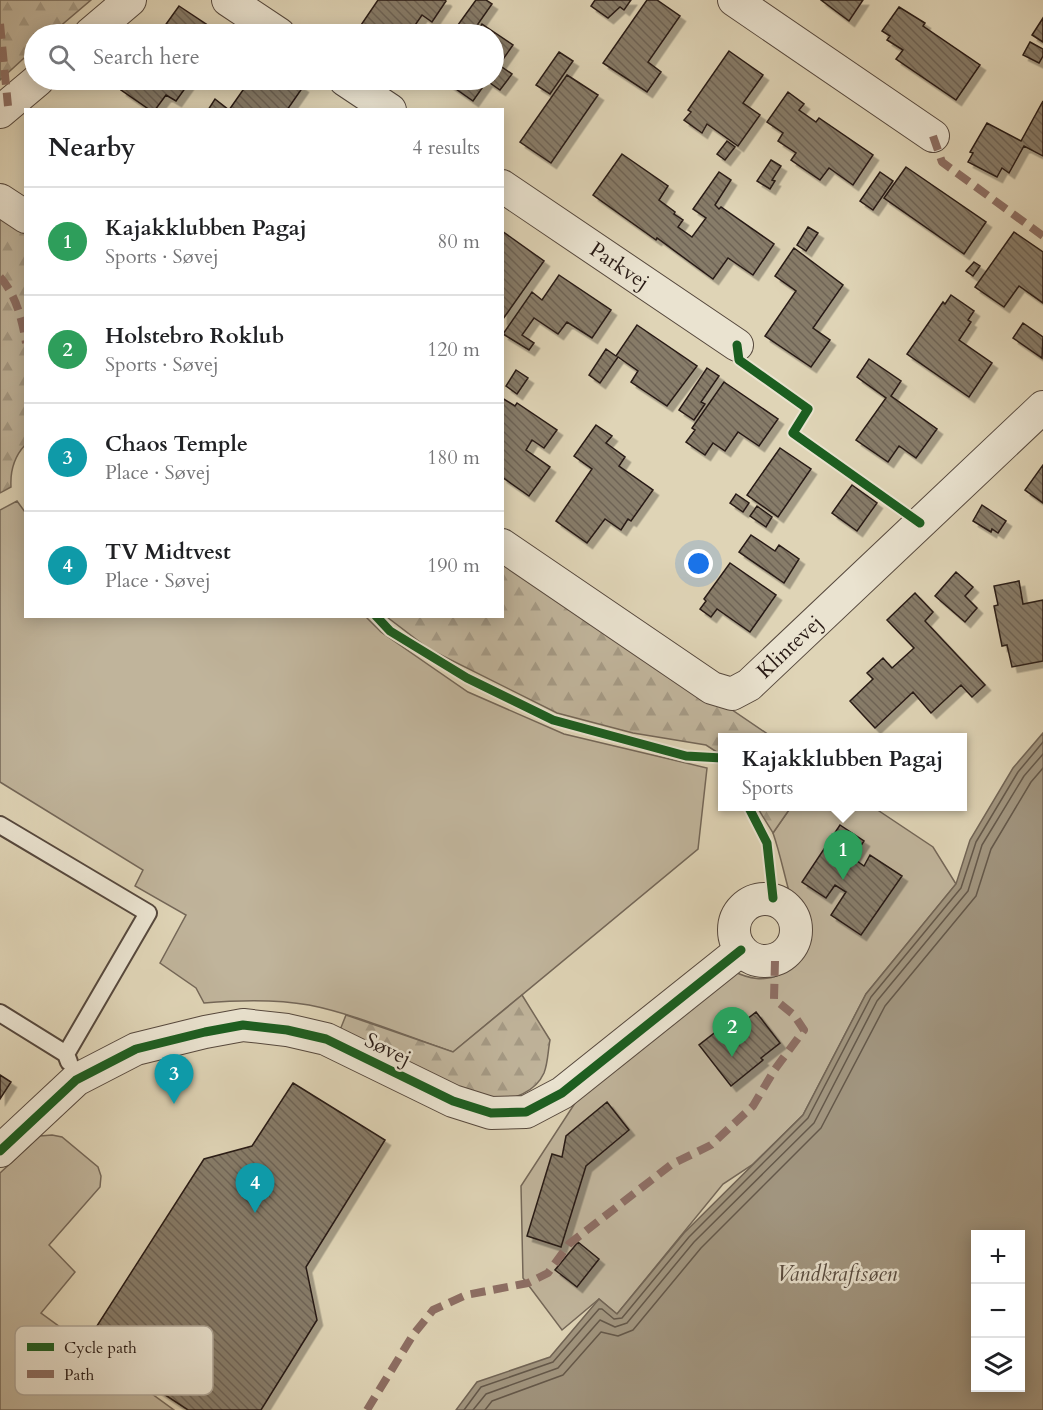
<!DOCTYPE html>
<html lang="en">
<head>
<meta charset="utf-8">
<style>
  body { margin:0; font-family:Cardo,serif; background:#f2f2f2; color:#202124 }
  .controls { position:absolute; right:18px; bottom:18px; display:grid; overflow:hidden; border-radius:0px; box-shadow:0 3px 15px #0003 }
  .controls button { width:54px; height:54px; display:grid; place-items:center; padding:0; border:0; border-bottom:2px solid #e0e0e0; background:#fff; color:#202124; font:30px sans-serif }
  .you { position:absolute; left:699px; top:564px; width:21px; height:21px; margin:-15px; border:4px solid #fff; border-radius:50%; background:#1a73e8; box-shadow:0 0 0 9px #1a73e833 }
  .badge { display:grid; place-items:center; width:39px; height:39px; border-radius:50%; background:#8f2418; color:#fff; font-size:20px; font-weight:700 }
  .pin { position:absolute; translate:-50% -50px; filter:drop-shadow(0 2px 3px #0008) }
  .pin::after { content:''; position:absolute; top:32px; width:21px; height:18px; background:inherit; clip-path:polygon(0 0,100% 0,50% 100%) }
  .popup { position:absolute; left:718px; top:733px; width:249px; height:78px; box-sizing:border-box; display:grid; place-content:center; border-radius:0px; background:#fff; filter:drop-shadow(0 2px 4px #0005); font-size:20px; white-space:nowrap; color:#757577 }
  .popup b { font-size:22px; color:#202124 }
  .popup::after { content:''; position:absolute; left:50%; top:100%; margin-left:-12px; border:12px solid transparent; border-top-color:#fff }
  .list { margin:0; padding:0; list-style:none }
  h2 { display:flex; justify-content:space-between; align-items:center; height:78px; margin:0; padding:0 24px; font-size:26px }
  h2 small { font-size:20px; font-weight:400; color:#757577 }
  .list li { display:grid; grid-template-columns:39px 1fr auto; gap:18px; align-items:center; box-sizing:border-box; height:108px; padding:0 24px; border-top:2px solid #e0e0e0 }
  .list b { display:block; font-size:22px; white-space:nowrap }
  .list p { margin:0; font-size:20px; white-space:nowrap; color:#757577 }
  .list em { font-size:20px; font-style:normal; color:#757577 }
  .icon { flex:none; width:33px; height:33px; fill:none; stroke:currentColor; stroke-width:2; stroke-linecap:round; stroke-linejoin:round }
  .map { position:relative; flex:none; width:1043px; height:1410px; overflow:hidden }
  .search { position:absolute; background:#fff; box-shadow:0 3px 15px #0003; left:24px; top:24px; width:480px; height:66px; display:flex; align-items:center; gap:15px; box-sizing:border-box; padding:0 21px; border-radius:33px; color:#757577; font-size:22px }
  .panel { position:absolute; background:#fff; box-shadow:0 3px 15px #0003; left:24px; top:108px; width:480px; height:510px; border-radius:0px }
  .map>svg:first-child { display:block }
  .grass { fill:#c0b49b; stroke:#746758; stroke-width:1.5 }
  .forest { fill:url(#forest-firs); stroke:#746758; stroke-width:1.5 }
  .water { fill:#a1957f; stroke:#716455; stroke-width:1.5; fill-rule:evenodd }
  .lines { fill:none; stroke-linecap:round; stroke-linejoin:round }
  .shore { stroke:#64584a; stroke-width:1.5 }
  .building { fill:url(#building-back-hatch); stroke:#281a15; stroke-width:1.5; filter:url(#shadow) }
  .service-casing { stroke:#56483d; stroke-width:20 }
  .minor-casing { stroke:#56483d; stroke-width:34 }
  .service { stroke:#eae3d0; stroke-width:16 }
  .minor { stroke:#eae3d0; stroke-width:32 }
  .quiet { stroke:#8d6e63; stroke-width:8; stroke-dasharray:15 8; stroke-linecap:butt }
  .cycleway-casing { stroke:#eae3d0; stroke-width:13 }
  .cycleway { stroke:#1b5e20; stroke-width:9 }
  .labels { text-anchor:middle; stroke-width:5; stroke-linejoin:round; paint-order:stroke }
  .street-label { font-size:21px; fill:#281a15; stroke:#eae3d0 }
  .water-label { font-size:22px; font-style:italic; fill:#584b3f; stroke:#eae3d0 }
  .key { fill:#eae3d0; stroke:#b0a798; stroke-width:1.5 }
  .key-label { font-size:16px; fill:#281a15 }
</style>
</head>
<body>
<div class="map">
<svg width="1043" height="1410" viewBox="0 0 1043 1410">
  <defs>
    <pattern id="forest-firs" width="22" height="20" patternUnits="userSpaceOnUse" patternTransform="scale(1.5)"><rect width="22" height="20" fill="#c0b49b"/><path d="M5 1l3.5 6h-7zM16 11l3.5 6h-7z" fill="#a59a85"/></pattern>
    <pattern id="building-back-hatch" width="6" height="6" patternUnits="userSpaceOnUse" patternTransform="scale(1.5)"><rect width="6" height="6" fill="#877b69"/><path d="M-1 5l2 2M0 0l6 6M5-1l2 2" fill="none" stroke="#6e6455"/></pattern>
    <filter id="shadow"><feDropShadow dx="5.5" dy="5.5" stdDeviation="0" flood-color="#0004"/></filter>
  </defs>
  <rect width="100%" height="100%" fill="#dfd4b6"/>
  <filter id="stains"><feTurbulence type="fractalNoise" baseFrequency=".00333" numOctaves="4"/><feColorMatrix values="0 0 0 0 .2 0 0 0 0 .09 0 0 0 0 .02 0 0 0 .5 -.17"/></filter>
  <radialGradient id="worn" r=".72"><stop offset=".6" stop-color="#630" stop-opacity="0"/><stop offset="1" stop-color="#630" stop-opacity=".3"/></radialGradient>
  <path class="grass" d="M17,501L25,512L26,616L366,617L381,632L468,692L564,734L707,768L698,849L453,1052C408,1037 355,1014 309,1005C275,999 238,1000 204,1003L196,988L160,963L186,915L135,886L143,870L0,782V510Z
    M791,807H873L933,847L956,884L866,994L803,1115L752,1165L723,1184L617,1314L599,1299L562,1330L523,1278L521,1186L577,1100L733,971C749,979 764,982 781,974C802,963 811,936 802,914C799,907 793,902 790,895C784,874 780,853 773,833Z
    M52,1135L62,1137L98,1167L101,1176L100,1187L49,1245L75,1272L41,1313L174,1410H0V1173L40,1136Z"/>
  <path class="forest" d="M0,0H91L51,34H34V49L0,80Z
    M0,213L26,230L25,445C14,457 10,470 11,487L0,493Z
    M503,554L772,737L723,738V756L706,745L633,733L557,713L429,649L387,617L502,616Z
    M757,807H791L773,833Z
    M522,995L550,1040C548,1050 548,1063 544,1073C535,1093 513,1099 493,1102L338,1035L346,1015L453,1052Z"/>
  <path class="water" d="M1043,733V1410H456L477,1382L550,1357L599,1299L617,1314L684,1233L803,1115L866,994L956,884L970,840L1013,768ZM976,1234H1020V1388H976Z"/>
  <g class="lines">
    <path class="shore" d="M464,1410L481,1387L553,1362L599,1309H602L614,1319L622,1318L689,1237L808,1118L871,997L961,888L976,842L1018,772L1043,742
      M473,1410L486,1394L558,1368L600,1320L615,1327L627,1323L694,1242L814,1123L877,1001L968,891L982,845L1024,776L1043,754
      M485,1410L492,1401L563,1375L601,1332L618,1336L633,1330L701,1248L821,1128L885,1006L976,896L991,849L1031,782L1043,768"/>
  </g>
  <path class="building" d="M378,0H445L446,1L432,22L422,15L409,34H375L361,25Z
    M476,0H486L492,4L471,34H462L455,29Z
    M595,0H631L624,10L620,7L608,18L591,6Z
    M647,0H657L680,16L648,62L661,72L647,92L603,63Z
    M821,0H863L849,21Z
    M179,6L212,28L207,34H159Z
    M899,7L925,23L923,26L980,65L956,100L896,59L903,50L887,40L890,36L882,31Z
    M1043,18V42L1032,35Z
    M482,24L513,45L499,65L512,74L500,90L487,81L473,101L443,80H494V34H475Z
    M1030,42L1043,49V56L1039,63L1023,55Z
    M729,51L763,75L743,103L760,115L738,146L707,124L702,133L684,120L691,112L688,110Z
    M559,52L573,61L550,94L536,85Z
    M567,75L598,95L551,163L520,142Z
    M128,80H191L176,101L166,95L155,110H150L121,90Z
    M250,80H292L303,87L287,110H229Z
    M788,92L804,104L799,110L816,122L819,118L873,155L853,185L829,168L820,180L791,160L796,153L778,141L783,133L767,122Z
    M215,99L229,110H208Z
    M1043,101V156L1024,146L1009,173L1002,168L997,177L968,162L973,153L970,152L987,123L1021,141Z
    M727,141L735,147L725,160L717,154Z
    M622,154L668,186L659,200L675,212L674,214L683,220L678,227L692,237L706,218L693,209L719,172L731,180L715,205L719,209L721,207L774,244L753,275L728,258L713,279L657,238L656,240L593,195Z
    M771,160L781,166L772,180L775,181L770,189L757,181Z
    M906,167L986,222L964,254L884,198Z
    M880,172L893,181L873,210L860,201Z
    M808,227L818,233L806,251L797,245Z
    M502,231L544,261L503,319H502Z
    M1014,232L1043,252V303L1019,286L1004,307L975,287Z
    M794,248L843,285L813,328L830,340L811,367L765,336L796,291L775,276Z
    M974,262L980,266L973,276L966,271Z
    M559,275L611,310L592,338L567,322L558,334L534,318L522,335L534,343L529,350L503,334L532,292L542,300Z
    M951,295L974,311L968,320L971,322L959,340L992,363L969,397L907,354L943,302L945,304Z
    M1023,323L1043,337L1042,358L1013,338Z
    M637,325L697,366L667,406L631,382L638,371L618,357L600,383L589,375L606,349L616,356Z
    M869,359L901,381L891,396L937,429L916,458L899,446L888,462L856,440L886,398L857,377Z
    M707,368L719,376L701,402L705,404L694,420L679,410Z
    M516,370L528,378L517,394L506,386Z
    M724,382L778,419L759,446L738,432L725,451L713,443L705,455L686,442L695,430L692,428Z
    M502,398L515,406L517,403L557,430L544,448L532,440L526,450L550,467L529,496L502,477Z
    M596,425L612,436L606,443L625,457L619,466L653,490L631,521L628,519L621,530L605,519L587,543L556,521L592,469L574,456Z
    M780,448L811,469L778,517L747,495Z
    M1043,465V503L1025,490Z
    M852,485L877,503L857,531L832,513Z
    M736,494L749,503L743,512L730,503Z
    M982,505L1006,521L998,533L992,529L991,532L973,521Z
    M757,506L772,517L766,527L750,516Z
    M751,535L775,551L779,545L799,559L784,583L739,552Z
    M730,563L776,595L750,632L717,609L711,617L700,609L706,601L704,599Z
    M956,572L973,587L965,596L977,608L965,622L935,596Z
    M1019,581L1023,604L1043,600V661L1012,667L1007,645L1002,646L994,606L998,605L994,586Z
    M915,593L933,612L925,621L985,685L972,697L961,685L931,713L913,692L875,728L850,701L873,679L867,673L883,658L892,668L914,648L887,620Z
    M840,825L864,841L853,858L864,866L870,855L902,876L861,935L831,915L846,892L835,885L826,898L802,882Z
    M756,1012L780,1043L761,1058L763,1060L731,1086L699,1045L731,1020L737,1027Z
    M0,1075L11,1082L0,1099Z
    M293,1083L385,1140L306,1267L317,1320L261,1410H188L86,1343L204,1159L252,1146Z
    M607,1102L629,1130L586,1166L561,1247L527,1236L552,1154L562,1157L566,1136Z
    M578,1242L599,1259L577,1287L555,1270Z"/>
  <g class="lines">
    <defs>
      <path id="service" d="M0,825L148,913L66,1054
        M0,1013L66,1054L69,1062"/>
      <g id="minor">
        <path d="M228,0L279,34"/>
        <path d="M734,0L933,136"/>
        <path d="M90,34L130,0"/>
        <path d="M345,80L390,110"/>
        <path d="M0,112L38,80"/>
        <path id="s1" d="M502,186L737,345"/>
        <path d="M0,200L26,217"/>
        <path id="s2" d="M502,545L712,688L732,694L749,685L1043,407"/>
        <circle cx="765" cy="930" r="31"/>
        <path d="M0,1151L76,1080L136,1049L205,1032L243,1025L287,1030L326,1039L453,1101L491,1113L526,1112L562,1093L741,950"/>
      </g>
    </defs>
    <use href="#service" class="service-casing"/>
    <use href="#minor" class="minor-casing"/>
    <use href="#service" class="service"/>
    <use href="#minor" class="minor"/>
    <path class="quiet" d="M0,24L8,106
      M933,136L942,162L1043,236
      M0,277C16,295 22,319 26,343
      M367,1410L413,1335L433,1310L466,1295L528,1283L548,1273L569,1244L672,1164L711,1145L753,1106L775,1069L804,1030L794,1015L774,999L775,961"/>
    <defs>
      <path id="cycleway" d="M737,345L739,360L808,409L793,433L920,523
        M376,616L390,631L467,678L553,720L686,756L722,758L723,760
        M748,806L767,843L773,898
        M0,1151L76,1080L136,1049L205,1032L243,1025L287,1030L326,1039L453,1101L491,1113L526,1112L562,1093L741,950"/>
    </defs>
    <use href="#cycleway" class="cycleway-casing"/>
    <use href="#cycleway" class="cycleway"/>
  </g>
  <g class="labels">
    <g class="street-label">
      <text dy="7" stroke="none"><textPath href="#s1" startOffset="142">Parkvej</textPath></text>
      <text dy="7" stroke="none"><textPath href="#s2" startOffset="350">Klintevej</textPath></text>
      <text transform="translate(388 1049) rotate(26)" y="7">Søvej</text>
    </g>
    <g class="water-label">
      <text x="837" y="1281">Vandkraftsøen</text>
    </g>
  </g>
  <rect x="15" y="1326" width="198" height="69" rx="9" class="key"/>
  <rect x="27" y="1343" width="27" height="8" fill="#1b5e20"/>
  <rect x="27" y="1370" width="27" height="8" fill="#8d6e63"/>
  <g class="key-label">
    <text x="64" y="1353">Cycle path</text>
    <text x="64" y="1380">Path</text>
  </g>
  <rect width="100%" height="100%" filter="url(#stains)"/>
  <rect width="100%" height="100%" fill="url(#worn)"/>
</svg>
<div class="controls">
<button>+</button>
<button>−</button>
<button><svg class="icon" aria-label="layers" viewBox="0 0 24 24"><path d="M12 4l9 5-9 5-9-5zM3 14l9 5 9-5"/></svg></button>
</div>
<div class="you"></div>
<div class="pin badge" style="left:843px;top:880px;background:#2e9e5b">1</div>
<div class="popup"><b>Kajakklubben Pagaj</b>Sports</div>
<div class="pin badge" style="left:732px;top:1057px;background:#2e9e5b">2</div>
<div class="pin badge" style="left:174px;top:1104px;background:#0f9aa8">3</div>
<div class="pin badge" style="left:255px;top:1213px;background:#0f9aa8">4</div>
<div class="search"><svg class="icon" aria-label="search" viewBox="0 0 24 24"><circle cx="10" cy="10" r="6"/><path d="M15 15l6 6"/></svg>Search here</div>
<section class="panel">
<h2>Nearby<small>4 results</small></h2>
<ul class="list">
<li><span class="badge" style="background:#2e9e5b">1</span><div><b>Kajakklubben Pagaj</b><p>Sports · Søvej</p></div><em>80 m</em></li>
<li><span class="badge" style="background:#2e9e5b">2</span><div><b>Holstebro Roklub</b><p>Sports · Søvej</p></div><em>120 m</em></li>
<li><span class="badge" style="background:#0f9aa8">3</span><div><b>Chaos Temple</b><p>Place · Søvej</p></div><em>180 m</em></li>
<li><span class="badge" style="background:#0f9aa8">4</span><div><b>TV Midtvest</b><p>Place · Søvej</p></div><em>190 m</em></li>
</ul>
</section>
</div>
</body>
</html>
